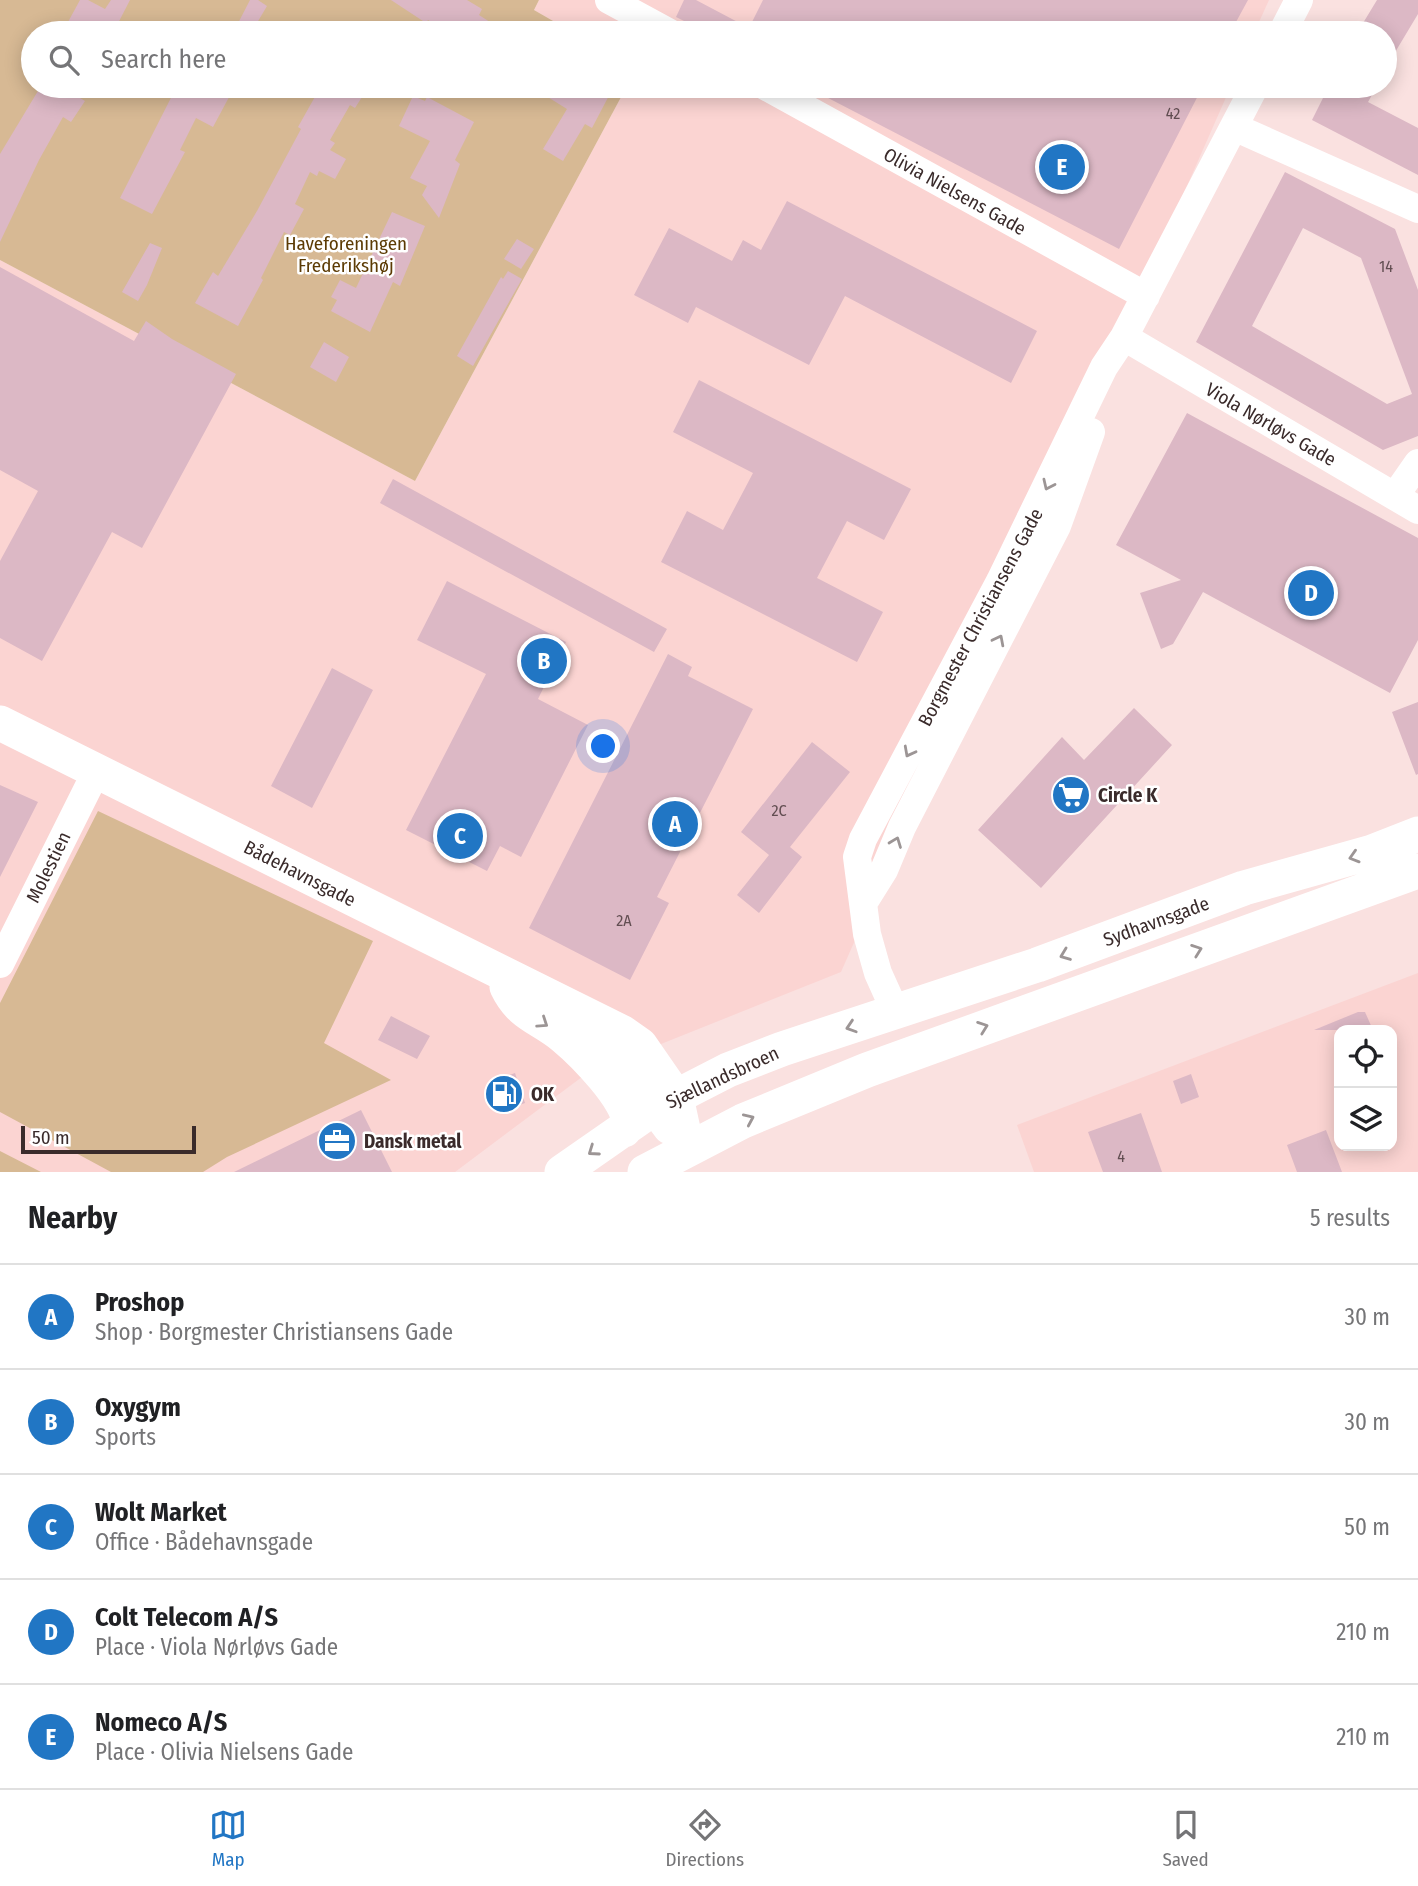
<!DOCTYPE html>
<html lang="en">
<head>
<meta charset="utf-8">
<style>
  body { margin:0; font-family:"Fira Sans Condensed",sans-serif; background:#f6f6f6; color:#202124 }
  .controls { position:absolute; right:21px; bottom:21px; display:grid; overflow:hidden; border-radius:14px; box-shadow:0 4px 18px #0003 }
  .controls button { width:63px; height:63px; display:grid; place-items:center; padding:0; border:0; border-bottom:2px solid #e0e0e0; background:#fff; color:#202124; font:35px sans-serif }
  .scale { position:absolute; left:21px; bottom:18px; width:175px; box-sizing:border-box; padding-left:7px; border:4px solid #3a2b2b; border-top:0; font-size:19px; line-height:24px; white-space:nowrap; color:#3a2b2b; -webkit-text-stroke:5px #fff; paint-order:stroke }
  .you { position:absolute; left:604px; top:747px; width:24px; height:24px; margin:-18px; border:5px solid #fff; border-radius:50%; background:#1a73e8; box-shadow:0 0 0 10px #1a73e833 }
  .badge { display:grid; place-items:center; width:46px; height:46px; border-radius:50%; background:#2176c4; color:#fff; font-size:23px; font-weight:700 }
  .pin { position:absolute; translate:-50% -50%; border:4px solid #fff; box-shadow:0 2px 7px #0006 }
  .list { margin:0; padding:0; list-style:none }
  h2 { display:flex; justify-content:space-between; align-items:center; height:91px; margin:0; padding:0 28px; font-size:30px }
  h2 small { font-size:23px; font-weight:400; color:#757577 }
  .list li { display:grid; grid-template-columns:46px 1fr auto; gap:21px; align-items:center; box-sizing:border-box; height:105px; padding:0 28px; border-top:2px solid #e0e0e0 }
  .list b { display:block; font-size:26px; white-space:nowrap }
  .list p { margin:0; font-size:23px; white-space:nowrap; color:#757577 }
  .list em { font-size:23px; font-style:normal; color:#757577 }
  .icon { flex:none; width:38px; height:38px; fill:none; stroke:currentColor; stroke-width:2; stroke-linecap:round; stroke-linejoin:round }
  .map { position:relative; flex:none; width:1418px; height:1172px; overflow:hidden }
  .search { position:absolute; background:#fff; box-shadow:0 4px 18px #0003; left:21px; right:21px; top:21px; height:77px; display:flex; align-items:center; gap:18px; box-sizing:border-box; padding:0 24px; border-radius:38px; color:#757577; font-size:26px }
  .sheet { height:616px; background:#fff }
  nav { display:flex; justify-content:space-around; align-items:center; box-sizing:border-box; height:98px; border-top:2px solid #e0e0e0; background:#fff; font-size:19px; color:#757577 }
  nav a { display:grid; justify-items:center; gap:4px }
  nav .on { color:#2176c4 }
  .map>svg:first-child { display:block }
  .built { fill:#fbd4d2; fill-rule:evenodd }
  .green { fill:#d7b994 }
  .building { fill:#dcb8c5; fill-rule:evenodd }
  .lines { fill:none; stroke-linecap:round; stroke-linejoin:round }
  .minor { stroke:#fff; stroke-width:28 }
  .tertiary { stroke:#fff; stroke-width:35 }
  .oneway { stroke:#9c9595 }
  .labels { text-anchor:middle; stroke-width:5; stroke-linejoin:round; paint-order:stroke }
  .number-label { font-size:16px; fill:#624e52 }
  .street-label { font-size:19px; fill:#3a2b2b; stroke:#fff }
  .park-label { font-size:19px; fill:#5c3b04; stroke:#fff }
  .poi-label { font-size:19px; font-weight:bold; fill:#3a2b2b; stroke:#fff; text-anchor:start }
</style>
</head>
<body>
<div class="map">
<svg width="1418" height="1172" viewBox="0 0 1418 1172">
  <rect width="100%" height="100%" fill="#fae1e0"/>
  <path class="built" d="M539,0H1269L1254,33H574L534,10Z
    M627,86H1231L841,972L586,1074L455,1172H0V260L415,481Z
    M1418,973V1172H1034L1017,1125ZM1339,1030H1392V1146H1339Z"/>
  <path class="green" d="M0,0H539L534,10L574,33H33V86H627L415,481L0,260Z
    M98,811L373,941L324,1043L391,1080L227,1157L203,1172H111L0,1112V1003Z
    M0,1151L41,1172H0Z"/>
  <path class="building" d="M80,0H88L105,9L111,0H130L113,33L96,24L89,33L68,22Z
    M250,0H258L267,6L251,33H233Z
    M391,0H467L482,9L479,15L507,33H449L428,20L426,23Z
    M684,0H696L749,28L763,0H1248L1230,33H708L676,17Z
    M1377,0H1418V14L1385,69V33H1357Z
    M41,86H80L75,95L85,101L71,122L63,117L39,160L0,242V154Z
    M177,86H235L213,127L196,118L180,150L185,152L152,214L120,198Z
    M321,86H369L355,108L350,105L330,140L335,143L330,150L346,159L335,179L319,171L317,176L310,172L295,204L304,209L290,235L284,232L261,278L263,280L238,326L195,303L213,272L218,276L257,211L301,129L298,127Z
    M530,86H614L592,128L585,124L563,161L543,149L567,109Z
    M805,86H1203L1119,249Z
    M1329,86H1377L1368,102L1418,128V175L1312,120Z
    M413,96L425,101L427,97L474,122L455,160L460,164L439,218L422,195L427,186L410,178L430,141L399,126Z
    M1285,172L1395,229L1418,290V436L1383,450L1196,342ZM1303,228L1361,258L1412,394L1387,404L1252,326Z
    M787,201L1037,331L1011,383L845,296L809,365L696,307L688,323L634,295L669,228L732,261L743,240L761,250Z
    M392,212L425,226L400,286L393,282L370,332L331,311L337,300L331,297L340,280L356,288Z
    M517,239L534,249L521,269L504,259Z
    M150,243L162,248L147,285L138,301L122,292Z
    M0,267L134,341L146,321L172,339L236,374L142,548L112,532L42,661L0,638V561L38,491L0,470Z
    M508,271L522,279L473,366L457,356L501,277L503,279Z
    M324,342L349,357L336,382L310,367Z
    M699,380L911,489L884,540L847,521L817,578L883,612L857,662L661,562L687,511L723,530L753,473L673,432Z
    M1187,413L1418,538V640L1390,693L1203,592L1173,644L1161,649L1140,593L1181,580L1116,545Z
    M393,479L667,629L654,652L380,503Z
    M447,581L566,642L538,699L588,725L521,857L500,846L487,871L406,830L486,674L417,640Z
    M668,654L692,667L688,676L753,709L657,897L669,903L630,980L529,928Z
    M332,668L373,690L312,808L271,786Z
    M1418,702V774L1416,775L1392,712Z
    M1134,708L1172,745L1041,888L978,830L1062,737L1084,760Z
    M812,742L850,772L790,847L802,857L759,913L737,895L769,855L741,832Z
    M0,785L38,802L0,877Z
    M1358,1012H1365L1373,1030H1314Z
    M391,1016L430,1036L417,1059L378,1040Z
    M515,1073L525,1103L500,1112L489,1082Z
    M1191,1074L1199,1097L1181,1104L1173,1081Z
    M361,1110L392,1172H234Z
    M1141,1113L1162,1172H1103L1088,1132Z
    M1326,1130L1342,1172H1297L1287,1145Z"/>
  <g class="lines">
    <path class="minor" d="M609,0L670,33
      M1282,33L1299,0
      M765,86L1146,296
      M1234,127L1418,209
      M1124,337L1418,510
      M1395,496L1418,463
      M864,902L884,870L902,827L1057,526L1091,432
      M0,964L97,770
      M896,1013L878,973L867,934L857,857L863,839L1000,581L1104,367L1124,337L1255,86"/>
    <path class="tertiary" d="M0,723L623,1033L640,1045L676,1097L687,1148
      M507,987C521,1016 540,1017 564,1037C582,1052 630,1100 629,1124L624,1130
      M601,1025L628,1070L670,1127
      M562,1172L654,1108L728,1070L782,1049L1037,965L1244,888L1372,852L1418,834
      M645,1172L743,1121L867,1070L1418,871"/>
  </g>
  <defs><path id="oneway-chevron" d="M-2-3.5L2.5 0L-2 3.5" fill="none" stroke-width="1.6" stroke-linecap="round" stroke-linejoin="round" transform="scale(1.75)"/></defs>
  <g class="oneway">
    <use href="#oneway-chevron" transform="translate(1048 485) rotate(115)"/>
    <use href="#oneway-chevron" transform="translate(999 640) rotate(-63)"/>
    <use href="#oneway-chevron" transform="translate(909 752) rotate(118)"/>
    <use href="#oneway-chevron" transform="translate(896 842) rotate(-69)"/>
    <use href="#oneway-chevron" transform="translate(1354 857) rotate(163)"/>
    <use href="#oneway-chevron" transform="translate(1197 950) rotate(-20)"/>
    <use href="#oneway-chevron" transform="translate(1065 955) rotate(159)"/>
    <use href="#oneway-chevron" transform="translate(543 1023) rotate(34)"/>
    <use href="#oneway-chevron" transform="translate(851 1027) rotate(162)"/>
    <use href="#oneway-chevron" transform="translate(983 1027) rotate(-20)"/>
    <use href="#oneway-chevron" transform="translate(749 1119) rotate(-24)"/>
    <use href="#oneway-chevron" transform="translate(593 1151) rotate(145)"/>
  </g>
  <defs>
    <symbol id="supermarket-disc" viewBox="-11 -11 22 22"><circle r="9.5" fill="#2176c4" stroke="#fff"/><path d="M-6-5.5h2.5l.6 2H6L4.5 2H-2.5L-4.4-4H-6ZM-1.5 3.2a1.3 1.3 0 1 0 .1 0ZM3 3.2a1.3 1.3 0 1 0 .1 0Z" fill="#fff"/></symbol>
    <symbol id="fuel-disc" viewBox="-11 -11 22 22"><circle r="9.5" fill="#2176c4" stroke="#fff"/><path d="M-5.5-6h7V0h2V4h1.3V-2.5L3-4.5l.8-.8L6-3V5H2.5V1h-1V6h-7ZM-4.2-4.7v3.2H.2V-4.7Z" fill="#fff"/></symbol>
    <symbol id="office-disc" viewBox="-11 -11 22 22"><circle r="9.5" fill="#2176c4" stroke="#fff"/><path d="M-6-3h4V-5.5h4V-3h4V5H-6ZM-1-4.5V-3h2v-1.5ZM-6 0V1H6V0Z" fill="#fff"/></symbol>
  </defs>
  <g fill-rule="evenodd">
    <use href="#supermarket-disc" x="1049" y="773" width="44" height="44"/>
    <use href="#fuel-disc" x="482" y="1072" width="44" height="44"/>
    <use href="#office-disc" x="315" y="1119" width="44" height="44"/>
  </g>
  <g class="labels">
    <g class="number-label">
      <text x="1173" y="119">42</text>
      <text x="1386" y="272">14</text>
      <text x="779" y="816">2C</text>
      <text x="624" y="926">2A</text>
      <text x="1121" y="1162">4</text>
    </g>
    <g class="street-label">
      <text transform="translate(955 191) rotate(29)" y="7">Olivia Nielsens Gade</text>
      <text transform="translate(1271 424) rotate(30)" y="7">Viola Nørløvs Gade</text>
      <text transform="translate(980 617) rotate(-62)" y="7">Borgmester Christiansens Gade</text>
      <text transform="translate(48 867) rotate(-64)" y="7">Molestien</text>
      <text transform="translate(300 873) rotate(27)" y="7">Bådehavnsgade</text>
      <text transform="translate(1156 921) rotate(-20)" y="7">Sydhavnsgade</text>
      <text transform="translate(722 1077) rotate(-25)" y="7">Sjællandsbroen</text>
    </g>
    <g class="park-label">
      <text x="346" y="250">Haveforeningen<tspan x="346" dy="22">Frederikshøj</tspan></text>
    </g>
    <g class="poi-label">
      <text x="1098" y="802">Circle K</text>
      <text x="531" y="1101">OK</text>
      <text x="364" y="1148">Dansk metal</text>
    </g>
  </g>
</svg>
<div class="controls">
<button><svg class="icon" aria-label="locate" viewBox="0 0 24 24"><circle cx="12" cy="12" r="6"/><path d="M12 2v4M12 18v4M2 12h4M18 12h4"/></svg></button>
<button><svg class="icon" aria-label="layers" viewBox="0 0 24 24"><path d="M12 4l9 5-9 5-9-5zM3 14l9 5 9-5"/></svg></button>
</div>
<div class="scale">50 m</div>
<div class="you"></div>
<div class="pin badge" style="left:675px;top:824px">A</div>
<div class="pin badge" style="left:544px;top:661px">B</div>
<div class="pin badge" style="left:460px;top:836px">C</div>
<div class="pin badge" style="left:1311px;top:593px">D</div>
<div class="pin badge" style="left:1062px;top:167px">E</div>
<div class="search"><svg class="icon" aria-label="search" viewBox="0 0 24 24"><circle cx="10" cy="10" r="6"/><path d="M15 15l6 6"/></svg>Search here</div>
</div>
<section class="sheet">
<h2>Nearby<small>5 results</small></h2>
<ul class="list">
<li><span class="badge">A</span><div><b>Proshop</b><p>Shop · Borgmester Christiansens Gade</p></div><em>30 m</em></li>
<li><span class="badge">B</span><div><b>Oxygym</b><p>Sports</p></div><em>30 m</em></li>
<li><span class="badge">C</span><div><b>Wolt Market</b><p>Office · Bådehavnsgade</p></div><em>50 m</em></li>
<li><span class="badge">D</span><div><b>Colt Telecom A/S</b><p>Place · Viola Nørløvs Gade</p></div><em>210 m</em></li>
<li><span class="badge">E</span><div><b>Nomeco A/S</b><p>Place · Olivia Nielsens Gade</p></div><em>210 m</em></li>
</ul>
</section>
<nav>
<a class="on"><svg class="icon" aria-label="map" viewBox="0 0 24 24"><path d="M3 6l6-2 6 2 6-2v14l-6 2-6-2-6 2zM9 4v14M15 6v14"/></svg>Map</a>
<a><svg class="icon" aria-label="directions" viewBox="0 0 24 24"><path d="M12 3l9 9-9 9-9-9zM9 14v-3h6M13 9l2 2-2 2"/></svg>Directions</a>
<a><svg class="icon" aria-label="saved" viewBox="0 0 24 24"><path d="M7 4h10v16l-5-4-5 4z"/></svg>Saved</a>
</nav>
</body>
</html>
